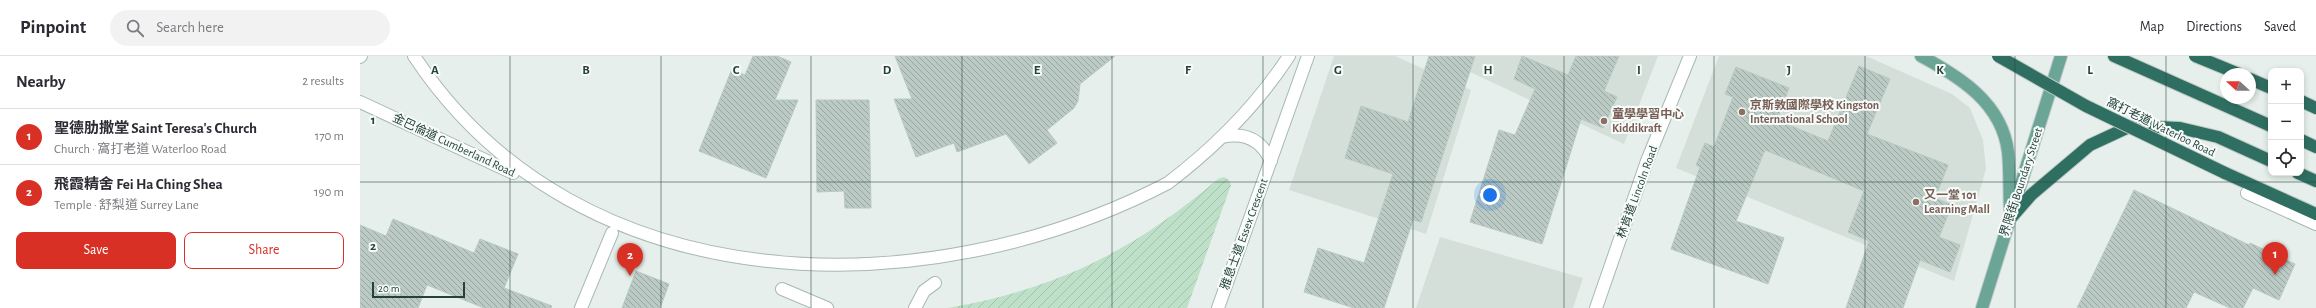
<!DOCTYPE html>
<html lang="en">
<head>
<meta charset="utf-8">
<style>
  body { margin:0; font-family:"Alegreya Sans","Noto Sans TC",sans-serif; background:#f2f2f3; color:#2b2b33 }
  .controls { position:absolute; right:12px; top:12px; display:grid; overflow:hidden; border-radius:8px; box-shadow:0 2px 6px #0003 }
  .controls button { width:36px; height:36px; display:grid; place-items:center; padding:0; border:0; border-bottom:1px solid #e1e1e2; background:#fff; color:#2b2b33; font:20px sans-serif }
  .compass { position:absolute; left:1860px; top:12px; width:36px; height:36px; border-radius:50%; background:#fff; box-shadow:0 2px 6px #0003; rotate:291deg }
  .scale { position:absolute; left:12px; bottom:10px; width:93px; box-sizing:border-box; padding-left:4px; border:2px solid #24423a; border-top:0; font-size:11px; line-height:14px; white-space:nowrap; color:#24423a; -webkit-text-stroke:3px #f7fbf9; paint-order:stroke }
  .you { position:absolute; left:1130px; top:139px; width:14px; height:14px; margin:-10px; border:3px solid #fff; border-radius:50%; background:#1a73e8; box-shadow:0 0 0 6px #1a73e833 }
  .badge { display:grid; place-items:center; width:26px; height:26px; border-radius:50%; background:#d93025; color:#fff; font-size:13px; font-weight:700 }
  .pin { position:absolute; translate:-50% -33px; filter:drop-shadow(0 1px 2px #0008) }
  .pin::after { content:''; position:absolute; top:21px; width:14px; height:12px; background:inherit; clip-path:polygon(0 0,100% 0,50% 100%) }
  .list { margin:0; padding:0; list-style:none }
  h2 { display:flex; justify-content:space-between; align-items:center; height:52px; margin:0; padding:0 16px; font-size:17px }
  h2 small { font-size:13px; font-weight:400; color:#7c7c81 }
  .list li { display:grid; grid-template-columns:26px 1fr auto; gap:12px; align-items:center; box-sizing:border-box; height:56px; padding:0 16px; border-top:1px solid #e1e1e2 }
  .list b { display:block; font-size:15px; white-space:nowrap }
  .list p { margin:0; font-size:13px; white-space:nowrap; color:#7c7c81 }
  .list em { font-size:13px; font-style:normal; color:#7c7c81 }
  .actions { display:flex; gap:8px; padding:12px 16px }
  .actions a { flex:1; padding:9px 0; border:1px solid #d93025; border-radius:8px; text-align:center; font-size:14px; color:#d93025 }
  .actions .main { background:#d93025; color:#fff }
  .icon { flex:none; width:22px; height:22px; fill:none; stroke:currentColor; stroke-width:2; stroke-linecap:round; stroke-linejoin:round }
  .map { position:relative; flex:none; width:1956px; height:252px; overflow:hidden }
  header { display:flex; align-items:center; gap:24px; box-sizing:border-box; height:56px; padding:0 20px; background:#fff; border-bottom:1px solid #e1e1e2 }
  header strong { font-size:19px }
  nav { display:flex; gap:22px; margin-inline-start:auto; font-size:14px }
  .search { width:280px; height:36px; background:#f2f2f3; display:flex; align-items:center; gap:10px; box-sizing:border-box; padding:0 14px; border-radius:22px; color:#7c7c81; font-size:15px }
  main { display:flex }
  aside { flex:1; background:#fff }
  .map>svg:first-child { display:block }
  .built { fill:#d4dfda }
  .garden { fill:url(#garden-furrows) }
  .building { fill:url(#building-back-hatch); stroke:#b8c9c2 }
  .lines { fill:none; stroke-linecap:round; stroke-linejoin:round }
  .street-casing { stroke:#a8b8b2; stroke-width:14 }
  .secondary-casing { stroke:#a4bbb3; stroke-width:14 }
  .primary-casing { stroke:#c2cac8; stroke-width:14 }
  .highway-casing { stroke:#c2cac8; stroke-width:14 }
  .street { stroke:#fff; stroke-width:12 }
  .secondary { stroke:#fff; stroke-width:12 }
  .primary { stroke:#6aa596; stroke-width:12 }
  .highway { stroke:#2f6f62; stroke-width:12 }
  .highway-bridge-casing { stroke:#c2cac8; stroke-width:14; stroke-linecap:butt }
  .highway-bridge { stroke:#2f6f62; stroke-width:12 }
  .grid { fill:none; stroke:#24423a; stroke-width:1; stroke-opacity:0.55 }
  .education-dot { fill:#8d6e63; stroke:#f7fbf9; stroke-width:1.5 }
  .labels { text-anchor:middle; stroke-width:4; stroke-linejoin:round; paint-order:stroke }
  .education-label { font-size:12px; font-weight:bold; fill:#785e54; stroke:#f7fbf9; text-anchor:start }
  .street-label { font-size:12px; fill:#24423a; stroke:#f7fbf9 }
  .grid-label { font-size:13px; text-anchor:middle; font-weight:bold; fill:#24423a; stroke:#f7fbf9; stroke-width:4; stroke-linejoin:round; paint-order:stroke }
</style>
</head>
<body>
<header>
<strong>Pinpoint</strong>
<div class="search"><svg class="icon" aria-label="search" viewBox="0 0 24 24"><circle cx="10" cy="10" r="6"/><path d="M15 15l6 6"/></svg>Search here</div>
<nav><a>Map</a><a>Directions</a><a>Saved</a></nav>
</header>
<main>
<aside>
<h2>Nearby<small>2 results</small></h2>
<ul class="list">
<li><span class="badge">1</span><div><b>聖德肋撒堂 Saint Teresa's Church</b><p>Church · 窩打老道 Waterloo Road</p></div><em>170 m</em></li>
<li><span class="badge">2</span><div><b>飛霞精舍 Fei Ha Ching Shea</b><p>Temple · 舒梨道 Surrey Lane</p></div><em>190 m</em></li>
</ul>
<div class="actions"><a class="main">Save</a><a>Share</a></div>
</aside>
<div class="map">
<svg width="1956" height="252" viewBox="0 0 1956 252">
  <defs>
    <pattern id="garden-furrows" width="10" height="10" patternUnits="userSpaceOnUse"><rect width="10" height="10" fill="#bfe0c8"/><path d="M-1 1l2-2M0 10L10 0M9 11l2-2" fill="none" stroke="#a4c1ad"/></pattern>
    <pattern id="building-back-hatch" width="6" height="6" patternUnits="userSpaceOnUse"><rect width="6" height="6" fill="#bbcac4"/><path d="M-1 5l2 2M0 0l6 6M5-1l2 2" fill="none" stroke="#98a6a0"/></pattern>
  </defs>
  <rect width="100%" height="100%" fill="#e6efeb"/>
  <path class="built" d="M974,0H1035L1111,34L1066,178L929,134Z
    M1076,0H1298L1264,88Z
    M1359,0H1506L1592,38L1610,52L1623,84L1626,113L1594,225L1316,112Z
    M1080,181L1223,222L1213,252H1056Z"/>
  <path class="garden" d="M864,121L869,124L871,129L827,252H588C699,232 773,195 858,123Z"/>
  <path class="building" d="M393,0H417L431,6L415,44H438L406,122L339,95L372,13L385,19Z
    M535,0H755L720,28L718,45L714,52L687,74L697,87L669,108L646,78L597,96L594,87L556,101L534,43H552Z
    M1069,0H1115L1061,166L1053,164L1024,252H994L944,236L958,192L1004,207L1033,118L985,102L1001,50L1048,66Z
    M1162,0L1208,19L1216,0H1259L1244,35L1257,41L1243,72L1221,63L1182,188L1110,166L1139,74L1155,79L1175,33L1154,23Z
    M1499,10L1530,23L1507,78L1588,109L1575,142L1592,149L1579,181L1600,189L1590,216L1560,204L1543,252H1486L1509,185L1488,176L1504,135L1405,94L1376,165L1424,182L1408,228L1311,193L1340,111L1336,109L1345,87L1354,91L1373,41L1365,38L1376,11L1429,32L1417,64L1468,85Z
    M456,44H509L511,152H485L484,135L457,136Z
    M1774,134L1889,189L1890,187L1935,208L1919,244L1893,232L1883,252H1870L1834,236L1826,252H1717Z
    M33,163L114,197L120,183L158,198L144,232L192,250L191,252H124L67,229L58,252H0V169L26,180Z
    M276,215L309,228L300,252H262Z"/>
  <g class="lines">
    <defs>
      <path id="street" d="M54,0C220,251 568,252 808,127C854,92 897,49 929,0
        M0,46L153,117
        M862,81C884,76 901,83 911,105
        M1887,137L1956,168
        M422,233L467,252
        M221,252L252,177
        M555,252L564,235L575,227
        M858,252L948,0
        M1236,252L1287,105L1330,0"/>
      <path id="secondary" d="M0,1L1,0"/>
      <path id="primary" d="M1561,0C1600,21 1642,47 1648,96C1650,115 1649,135 1650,154
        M1622,252L1701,0"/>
      <path id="highway" d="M1754,0L1911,70
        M1890,23L1911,32
        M1941,45L1956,52
        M1941,84L1956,91
        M1865,117L1956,158
        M1938,117L1956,125
        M1650,163L1671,139L1730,89L1771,70L1820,72L1858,81L1911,105"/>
    </defs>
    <use href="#street" class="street-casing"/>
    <use href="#secondary" class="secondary-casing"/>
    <use href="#primary" class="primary-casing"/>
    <use href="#highway" class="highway-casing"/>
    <use href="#street" class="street"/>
    <use href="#secondary" class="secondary"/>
    <use href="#primary" class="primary"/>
    <use href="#highway" class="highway"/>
    <defs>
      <path id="highway-bridge" d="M1638,0L1726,50L1865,117
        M1835,0L1879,18"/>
    </defs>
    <use href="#highway-bridge" class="highway-bridge-casing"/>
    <use href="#highway-bridge" class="highway-bridge"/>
  </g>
  <path class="grid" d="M150,0V252M301,0V252M451,0V252M602,0V252M752,0V252M903,0V252M1053,0V252M1204,0V252M1354,0V252M1505,0V252M1655,0V252M1806,0V252M0,126H1956"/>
  <g class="education-dot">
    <circle cx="1382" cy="56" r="4"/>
    <circle cx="1244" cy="65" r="4"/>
    <circle cx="1556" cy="146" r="4"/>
  </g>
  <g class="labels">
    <g class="education-label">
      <text x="1390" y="53">京斯敦國際學校 Kingston<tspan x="1390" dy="14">International School</tspan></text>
      <text x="1252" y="62">童學學習中心<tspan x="1252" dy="14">Kiddikraft</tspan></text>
      <text x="1564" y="143">又一堂 101<tspan x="1564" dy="14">Learning Mall</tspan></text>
    </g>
    <g class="street-label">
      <text transform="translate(1801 71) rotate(26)" y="4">窩打老道 Waterloo Road</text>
      <text transform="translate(94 89) rotate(25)" y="4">金巴倫道 Cumberland Road</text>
      <text transform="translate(1661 126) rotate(-72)" y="4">界限街 Boundary Street</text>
      <text transform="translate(1277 136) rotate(-70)" y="4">林肯道 Lincoln Road</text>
      <text transform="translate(884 178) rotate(-70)" y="4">雅息士道 Essex Crescent</text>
    </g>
  </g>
  <g class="grid-label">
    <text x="75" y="18">A</text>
    <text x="226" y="18">B</text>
    <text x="376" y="18">C</text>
    <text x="527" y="18">D</text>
    <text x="677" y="18">E</text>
    <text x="828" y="18">F</text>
    <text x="978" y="18">G</text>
    <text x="1128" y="18">H</text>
    <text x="1279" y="18">I</text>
    <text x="1429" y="18">J</text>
    <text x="1580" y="18">K</text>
    <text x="1730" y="18">L</text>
    <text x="13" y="68">1</text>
    <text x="13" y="194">2</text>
  </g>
</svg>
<div class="controls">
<button>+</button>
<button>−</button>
<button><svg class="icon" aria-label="locate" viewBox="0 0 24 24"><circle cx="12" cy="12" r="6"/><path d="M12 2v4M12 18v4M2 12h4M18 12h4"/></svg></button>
</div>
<svg class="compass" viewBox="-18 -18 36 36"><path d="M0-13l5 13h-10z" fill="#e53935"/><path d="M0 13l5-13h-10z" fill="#7c7c81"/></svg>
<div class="scale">20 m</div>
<div class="you"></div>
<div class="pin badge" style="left:1915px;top:219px">1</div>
<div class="pin badge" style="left:270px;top:220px">2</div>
</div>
</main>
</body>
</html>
